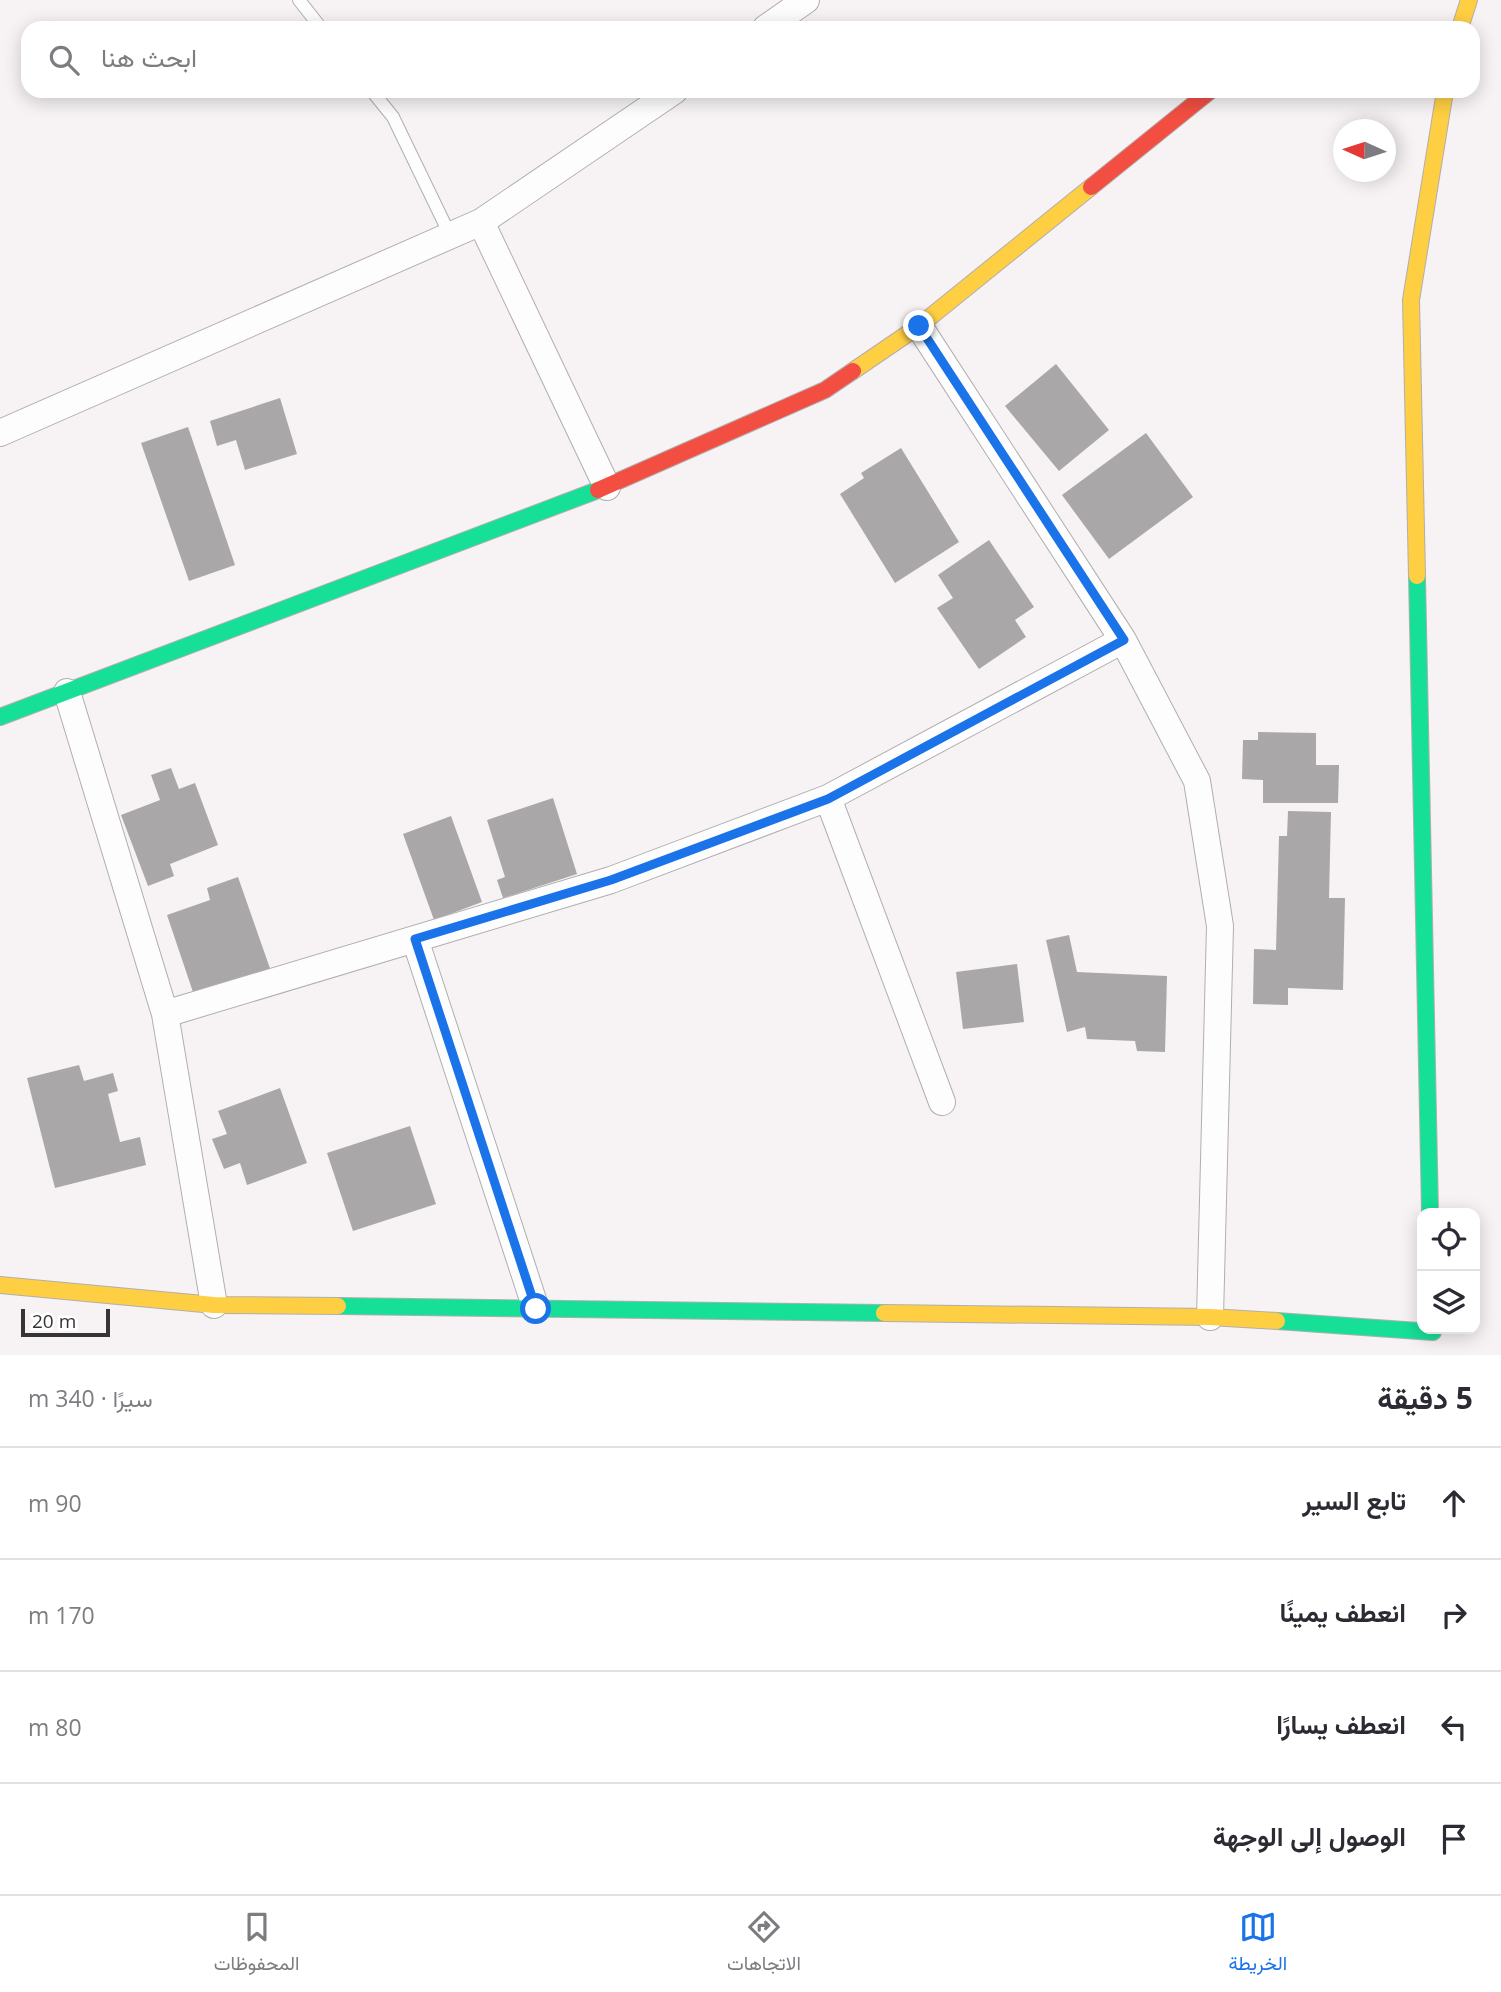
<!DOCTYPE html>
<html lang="ar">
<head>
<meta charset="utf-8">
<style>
  body { margin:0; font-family:"Open Sans",Vazirmatn,sans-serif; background:#f2f2f3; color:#2b2b33; direction:rtl }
  .controls { position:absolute; right:21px; bottom:21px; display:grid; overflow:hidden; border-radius:14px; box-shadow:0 4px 18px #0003 }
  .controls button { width:63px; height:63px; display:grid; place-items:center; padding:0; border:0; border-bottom:2px solid #e1e1e2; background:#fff; color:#2b2b33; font:35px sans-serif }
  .compass { position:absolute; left:1333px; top:119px; width:63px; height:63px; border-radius:50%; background:#fff; box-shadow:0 4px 18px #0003; rotate:273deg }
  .scale { position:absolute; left:21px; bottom:18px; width:89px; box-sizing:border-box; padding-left:7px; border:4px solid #363434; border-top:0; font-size:19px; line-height:24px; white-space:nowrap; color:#363434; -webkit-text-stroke:5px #fff; paint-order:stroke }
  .stop { position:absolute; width:21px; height:21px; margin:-16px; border:5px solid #1a73e8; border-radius:50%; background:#fff }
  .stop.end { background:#1a73e8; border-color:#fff; box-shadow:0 2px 7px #0008 }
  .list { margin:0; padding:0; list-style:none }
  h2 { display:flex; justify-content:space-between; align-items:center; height:91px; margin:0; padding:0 28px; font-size:30px }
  h2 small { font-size:23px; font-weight:400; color:#7c7c81 }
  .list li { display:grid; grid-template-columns:46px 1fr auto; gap:21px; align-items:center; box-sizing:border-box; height:112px; padding:0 28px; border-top:2px solid #e1e1e2 }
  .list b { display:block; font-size:26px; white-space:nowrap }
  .list em { font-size:23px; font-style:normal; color:#7c7c81 }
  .icon { flex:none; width:38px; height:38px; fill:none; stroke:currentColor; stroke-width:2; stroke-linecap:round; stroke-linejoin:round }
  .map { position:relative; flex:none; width:1501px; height:1355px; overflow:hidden; direction:ltr }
  .search { position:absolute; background:#fff; box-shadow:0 4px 18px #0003; left:21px; right:21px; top:21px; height:77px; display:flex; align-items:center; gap:18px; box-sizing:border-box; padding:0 24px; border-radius:21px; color:#7c7c81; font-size:26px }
  .sheet { height:539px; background:#fff }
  nav { display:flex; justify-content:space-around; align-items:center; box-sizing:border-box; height:98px; border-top:2px solid #e1e1e2; background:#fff; font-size:19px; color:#7c7c81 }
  nav a { display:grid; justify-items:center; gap:4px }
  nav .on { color:#1a73e8 }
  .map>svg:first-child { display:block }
  .building { fill:#a9a7a7 }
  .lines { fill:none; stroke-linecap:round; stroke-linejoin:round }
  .lane-casing { stroke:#b1aeaf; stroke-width:14 }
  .street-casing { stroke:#b1aeaf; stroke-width:28 }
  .fast-casing { stroke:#b1aeaf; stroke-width:18 }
  .slow-casing { stroke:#b1aeaf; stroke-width:18 }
  .jam-casing { stroke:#b1aeaf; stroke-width:18 }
  .lane { stroke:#fefdfd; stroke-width:12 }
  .street { stroke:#fefdfd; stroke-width:26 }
  .fast { stroke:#16e098; stroke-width:16 }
  .slow { stroke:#ffcf43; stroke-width:16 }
  .jam { stroke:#f24e42; stroke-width:16 }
  .route { stroke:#1a73e8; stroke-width:9 }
</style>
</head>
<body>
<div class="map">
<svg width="1501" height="1355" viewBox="0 0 1501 1355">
  <rect width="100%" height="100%" fill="#f7f3f4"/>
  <path class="building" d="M1056,364L1109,430L1059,471L1005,406Z
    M280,398L297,454L245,470L236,440L217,446L210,421Z
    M188,427L235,565L189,581L141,443Z
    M1146,433L1193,497L1109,559L1062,495Z
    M901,448L959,542L895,583L840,494L864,478L861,473Z
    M989,540L1034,607L1015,620L1026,637L979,669L937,608L953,598L938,575Z
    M1258,732L1316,733V765H1339L1338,803H1263V780L1242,779L1243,740H1258Z
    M171,768L179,789L195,783L218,845L170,864L174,876L148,886L121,815L160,800L151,775Z
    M553,798L577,874L503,898L497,880L505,877L487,820Z
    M1288,811L1331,812L1329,898H1345L1343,990L1288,988V1005L1253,1004L1254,949L1276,950L1279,836H1287Z
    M451,816L482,902L434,920L403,834Z
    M238,877L273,977L197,1004L167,915L210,900L207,888Z
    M1069,935L1077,972L1167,976L1165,1052L1137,1051L1135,1041L1087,1039L1085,1027L1067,1032L1046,940Z
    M1017,964L1024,1022L963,1029L956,972Z
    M79,1065L84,1081L113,1073L118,1091L108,1094L120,1142L140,1137L146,1165L55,1188L27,1078Z
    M280,1088L307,1163L247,1185L240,1163L224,1169L212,1139L227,1134L218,1111Z
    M410,1126L436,1204L353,1231L327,1153Z"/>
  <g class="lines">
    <defs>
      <path id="lane" d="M299,0L321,28
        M372,91L393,117L450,235"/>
      <path id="street" d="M766,28L806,0
        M481,222L607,487
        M919,326L1123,640L1197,781L1220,926L1210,1317
        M0,433L481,222L674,91
        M67,692L165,1014L214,1305
        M828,798L942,1102
        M415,939L536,1309
        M165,1014L611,880L828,798L1123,640"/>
      <path id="fast" d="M1417,576L1430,1213
        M0,717L598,490
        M338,1306L884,1313
        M1277,1321L1433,1332"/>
      <path id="slow" d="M1460,28L1469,0
        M853,371L919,326L1091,187
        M1417,576L1411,300L1445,91
        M0,1285L214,1305L338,1306
        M884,1313L1210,1317L1277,1321"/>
      <path id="jam" d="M1091,187L1210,91
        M598,490L825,390L853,371"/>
    </defs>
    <use href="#lane" class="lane-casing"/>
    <use href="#street" class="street-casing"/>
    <use href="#fast" class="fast-casing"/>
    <use href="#slow" class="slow-casing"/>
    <use href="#jam" class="jam-casing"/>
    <use href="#lane" class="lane"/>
    <use href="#street" class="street"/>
    <use href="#fast" class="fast"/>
    <use href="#slow" class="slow"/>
    <use href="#jam" class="jam"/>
  </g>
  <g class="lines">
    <path class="route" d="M536,1309L415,939L611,880L828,799L1124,640L919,326"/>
  </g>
</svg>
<div class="controls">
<button><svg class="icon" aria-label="locate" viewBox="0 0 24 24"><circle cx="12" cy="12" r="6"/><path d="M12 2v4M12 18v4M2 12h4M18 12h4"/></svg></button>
<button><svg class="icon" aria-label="layers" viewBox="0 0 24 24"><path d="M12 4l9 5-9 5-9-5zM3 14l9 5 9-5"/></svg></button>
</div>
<svg class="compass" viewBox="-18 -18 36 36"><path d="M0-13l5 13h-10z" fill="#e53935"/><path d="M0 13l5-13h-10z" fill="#7c7c81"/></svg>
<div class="scale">20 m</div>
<div class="stop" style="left:536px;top:1309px"></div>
<div class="stop end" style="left:919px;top:326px"></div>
<div class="search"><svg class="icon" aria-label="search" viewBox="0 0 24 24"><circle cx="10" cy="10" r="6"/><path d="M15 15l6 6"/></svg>ابحث هنا</div>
</div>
<section class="sheet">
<h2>5 دقيقة<small>سيرًا · 340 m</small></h2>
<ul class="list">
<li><svg class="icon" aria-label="ahead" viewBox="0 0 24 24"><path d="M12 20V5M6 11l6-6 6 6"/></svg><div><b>تابع السير</b></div><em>90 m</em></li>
<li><svg class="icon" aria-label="right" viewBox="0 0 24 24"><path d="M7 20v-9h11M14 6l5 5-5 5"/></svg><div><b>انعطف يمينًا</b></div><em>170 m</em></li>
<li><svg class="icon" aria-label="left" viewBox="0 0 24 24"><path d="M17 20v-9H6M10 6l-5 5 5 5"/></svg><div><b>انعطف يسارًا</b></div><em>80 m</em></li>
<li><svg class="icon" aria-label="arrive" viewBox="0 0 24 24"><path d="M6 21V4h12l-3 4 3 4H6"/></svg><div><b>الوصول إلى الوجهة</b></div></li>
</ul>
</section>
<nav>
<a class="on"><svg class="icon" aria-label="map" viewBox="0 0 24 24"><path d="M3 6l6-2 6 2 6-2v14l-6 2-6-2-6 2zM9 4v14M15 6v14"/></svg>الخريطة</a>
<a><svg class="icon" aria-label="directions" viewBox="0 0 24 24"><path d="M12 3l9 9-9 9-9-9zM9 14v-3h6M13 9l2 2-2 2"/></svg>الاتجاهات</a>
<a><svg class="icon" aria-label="saved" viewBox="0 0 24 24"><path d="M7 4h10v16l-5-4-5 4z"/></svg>المحفوظات</a>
</nav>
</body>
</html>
